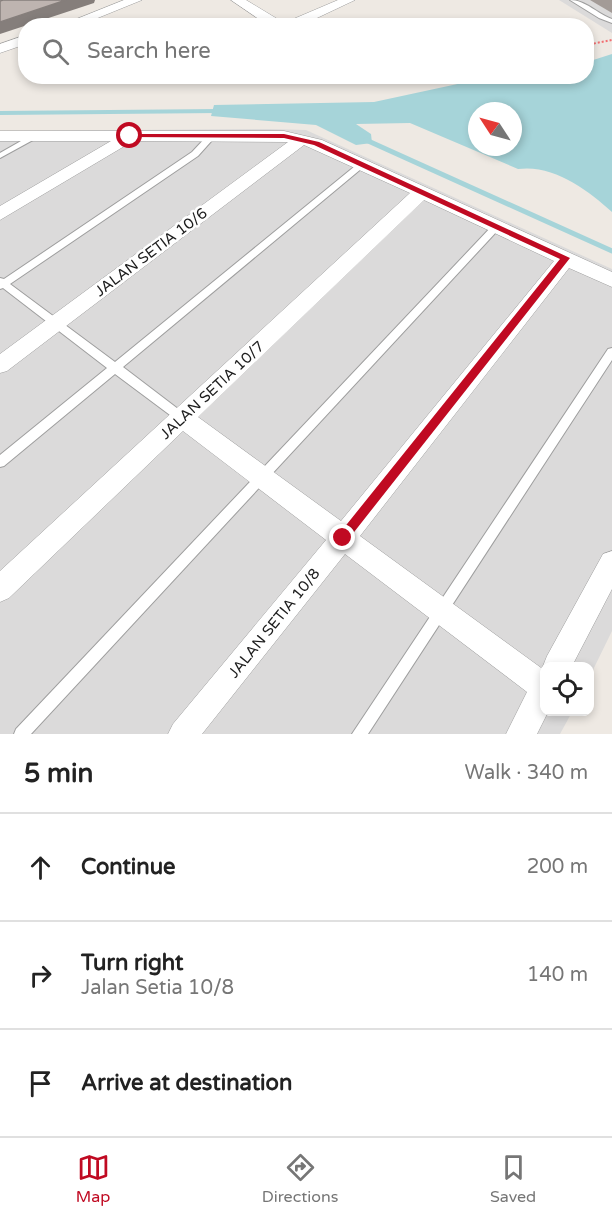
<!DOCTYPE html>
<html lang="en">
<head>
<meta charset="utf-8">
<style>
  body { margin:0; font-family:"Varela Round",sans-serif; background:#f6f6f6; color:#222 }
  .controls { position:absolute; right:18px; bottom:18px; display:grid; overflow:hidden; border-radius:12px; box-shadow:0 3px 9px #0003 }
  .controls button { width:54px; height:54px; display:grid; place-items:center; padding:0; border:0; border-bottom:2px solid #e0e0e0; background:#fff; color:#222; font:30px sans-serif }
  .compass { position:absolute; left:468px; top:102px; width:54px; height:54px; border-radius:50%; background:#fff; box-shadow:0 3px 9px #0003; rotate:306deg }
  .stop { position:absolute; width:18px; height:18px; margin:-14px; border:4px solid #c00a22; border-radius:50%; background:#fff }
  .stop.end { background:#c00a22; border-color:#fff; box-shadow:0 2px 6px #0008 }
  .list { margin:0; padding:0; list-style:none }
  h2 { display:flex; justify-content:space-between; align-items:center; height:78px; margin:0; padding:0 24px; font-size:26px }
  h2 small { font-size:20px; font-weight:400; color:#767676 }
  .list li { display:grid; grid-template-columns:39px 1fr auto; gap:18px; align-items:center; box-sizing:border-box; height:108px; padding:0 24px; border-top:2px solid #e0e0e0 }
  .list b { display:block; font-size:22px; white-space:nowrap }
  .list p { margin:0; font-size:20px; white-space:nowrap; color:#767676 }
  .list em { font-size:20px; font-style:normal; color:#767676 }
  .icon { flex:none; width:33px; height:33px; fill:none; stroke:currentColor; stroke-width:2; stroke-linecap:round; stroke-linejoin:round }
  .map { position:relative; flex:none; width:612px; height:734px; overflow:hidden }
  .search { position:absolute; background:#fff; box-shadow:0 3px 9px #0003; left:18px; right:18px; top:18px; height:66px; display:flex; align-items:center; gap:15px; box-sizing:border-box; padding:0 21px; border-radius:24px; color:#767676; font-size:22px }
  .sheet { height:402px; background:#fff }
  nav { display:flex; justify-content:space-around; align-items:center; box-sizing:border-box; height:84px; border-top:2px solid #e0e0e0; background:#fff; font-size:16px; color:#767676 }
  nav a { display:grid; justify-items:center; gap:3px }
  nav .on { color:#c00a22 }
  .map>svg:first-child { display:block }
  .residential { fill:#dbdada }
  .water { fill:#a6d4d9; fill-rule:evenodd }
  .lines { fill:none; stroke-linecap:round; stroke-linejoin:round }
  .stream-far1 { stroke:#a6d4d9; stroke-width:4 }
  .stream { stroke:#a6d4d9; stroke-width:5 }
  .lane-casing { stroke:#9e9e9e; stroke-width:2 }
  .street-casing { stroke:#9e9e9e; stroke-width:1 }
  .path { stroke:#f26f73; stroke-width:2; stroke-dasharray:2 2; stroke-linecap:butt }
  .lane { fill:#fff; fill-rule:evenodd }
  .street { fill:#fff; fill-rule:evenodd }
  .wall { fill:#a39b97 }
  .shaded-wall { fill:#857e7b }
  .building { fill:#beb4b0; stroke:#857e7b; stroke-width:1.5 }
  .route { fill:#c00a22 }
  .labels { text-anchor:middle; stroke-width:5; stroke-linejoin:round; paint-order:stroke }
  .street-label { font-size:15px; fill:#1d1d1d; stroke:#fff }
</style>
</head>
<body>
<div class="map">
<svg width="612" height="734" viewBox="0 0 612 734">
  <rect width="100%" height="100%" fill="#eee9e3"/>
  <path class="residential" d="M559,0H612V33Z
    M270,129L306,130L612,269V631L590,676V666H544V712H572L560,734H0V131Z"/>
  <path class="water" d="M612,54V212C588,190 553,164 518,169L410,123L356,124L371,134L372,143L356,145L316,125L211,116L214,105L374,102L490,77L586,76L587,62ZM477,111H513V147H477Z"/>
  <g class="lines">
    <path class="stream-far1" d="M0,113L219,111"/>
    <path class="stream" d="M366,140L612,251"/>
    <defs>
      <path id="lane" d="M570,0C585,0 598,14 612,19V23L599,18Z
        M35,133H38L42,135L0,158V153Z
        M208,135H211L215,137L198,156L10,284L115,362L360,162H366L367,164L123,367L186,415L188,418L186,421L182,423L178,421L115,374L4,466L0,467V455L107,368L3,288L0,289V278L4,279L192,152Z
        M496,224L500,227L499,229L31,734H14L16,729L493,225Z
        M612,348V360L368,734H352L608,349Z"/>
      <path id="street" d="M124,0H142L78,26H59Z
        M231,0H246L284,23L338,0H355L300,26H269Z
        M26,35V44L0,53V44Z
        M0,131H284L322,140L612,272V287L569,268L360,536L544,670V712H548L537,734H506L527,692L345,554L202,734H168L173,724L326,540L183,431L9,598L0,602V571L410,193L304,145L7,371L0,373V354L288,142L133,141L0,220V206L111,141H0ZM424,200L554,261L341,521L198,417Z
        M612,551V589L572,666H544V670L543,666L547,656L603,554Z"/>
    </defs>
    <use href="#lane" class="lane-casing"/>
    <use href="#street" class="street-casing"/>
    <path class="path" d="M586,45L612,40
      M420,76L434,78L445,76"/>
    <use href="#lane" class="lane"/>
    <use href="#street" class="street"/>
  </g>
  <path class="wall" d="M590,0H612V13Z"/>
  <path class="shaded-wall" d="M66,0H95L94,3L0,34V22Z"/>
  <path class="building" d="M3,0H66L0,22V1Z"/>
  <path class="route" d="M130,134H284L319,142L570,258L347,541H339V534L560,259L314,145L284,138L128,137Z"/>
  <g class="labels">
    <g class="street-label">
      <text transform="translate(151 252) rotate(-37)" y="5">JALAN SETIA 10/6</text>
      <text transform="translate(212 390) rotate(-43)" y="5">JALAN SETIA 10/7</text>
      <text transform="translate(274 623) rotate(-51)" y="5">JALAN SETIA 10/8</text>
    </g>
  </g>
</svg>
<div class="controls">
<button><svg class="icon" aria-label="locate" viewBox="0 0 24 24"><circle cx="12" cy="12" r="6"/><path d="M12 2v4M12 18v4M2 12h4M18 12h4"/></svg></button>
</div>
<svg class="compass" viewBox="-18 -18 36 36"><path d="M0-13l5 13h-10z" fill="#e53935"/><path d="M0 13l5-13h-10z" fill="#767676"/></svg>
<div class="stop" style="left:130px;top:136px"></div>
<div class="stop end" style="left:343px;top:538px"></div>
<div class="search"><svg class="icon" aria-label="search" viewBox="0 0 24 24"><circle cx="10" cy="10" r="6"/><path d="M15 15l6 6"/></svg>Search here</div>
</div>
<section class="sheet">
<h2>5 min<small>Walk · 340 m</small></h2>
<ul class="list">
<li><svg class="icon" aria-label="ahead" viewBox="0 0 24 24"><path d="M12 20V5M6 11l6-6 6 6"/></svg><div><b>Continue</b></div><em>200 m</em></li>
<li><svg class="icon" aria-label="right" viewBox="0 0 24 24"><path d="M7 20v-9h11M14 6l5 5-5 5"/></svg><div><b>Turn right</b><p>Jalan Setia 10/8</p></div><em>140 m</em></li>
<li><svg class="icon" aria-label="arrive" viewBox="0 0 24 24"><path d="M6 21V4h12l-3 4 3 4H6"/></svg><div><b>Arrive at destination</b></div></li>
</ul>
</section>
<nav>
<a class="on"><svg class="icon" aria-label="map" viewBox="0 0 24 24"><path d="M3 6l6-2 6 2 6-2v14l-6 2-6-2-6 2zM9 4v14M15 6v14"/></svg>Map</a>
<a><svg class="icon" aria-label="directions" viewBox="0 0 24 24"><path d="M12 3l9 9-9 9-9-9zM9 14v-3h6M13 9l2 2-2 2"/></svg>Directions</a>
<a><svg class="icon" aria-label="saved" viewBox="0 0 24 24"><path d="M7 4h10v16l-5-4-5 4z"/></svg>Saved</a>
</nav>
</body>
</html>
